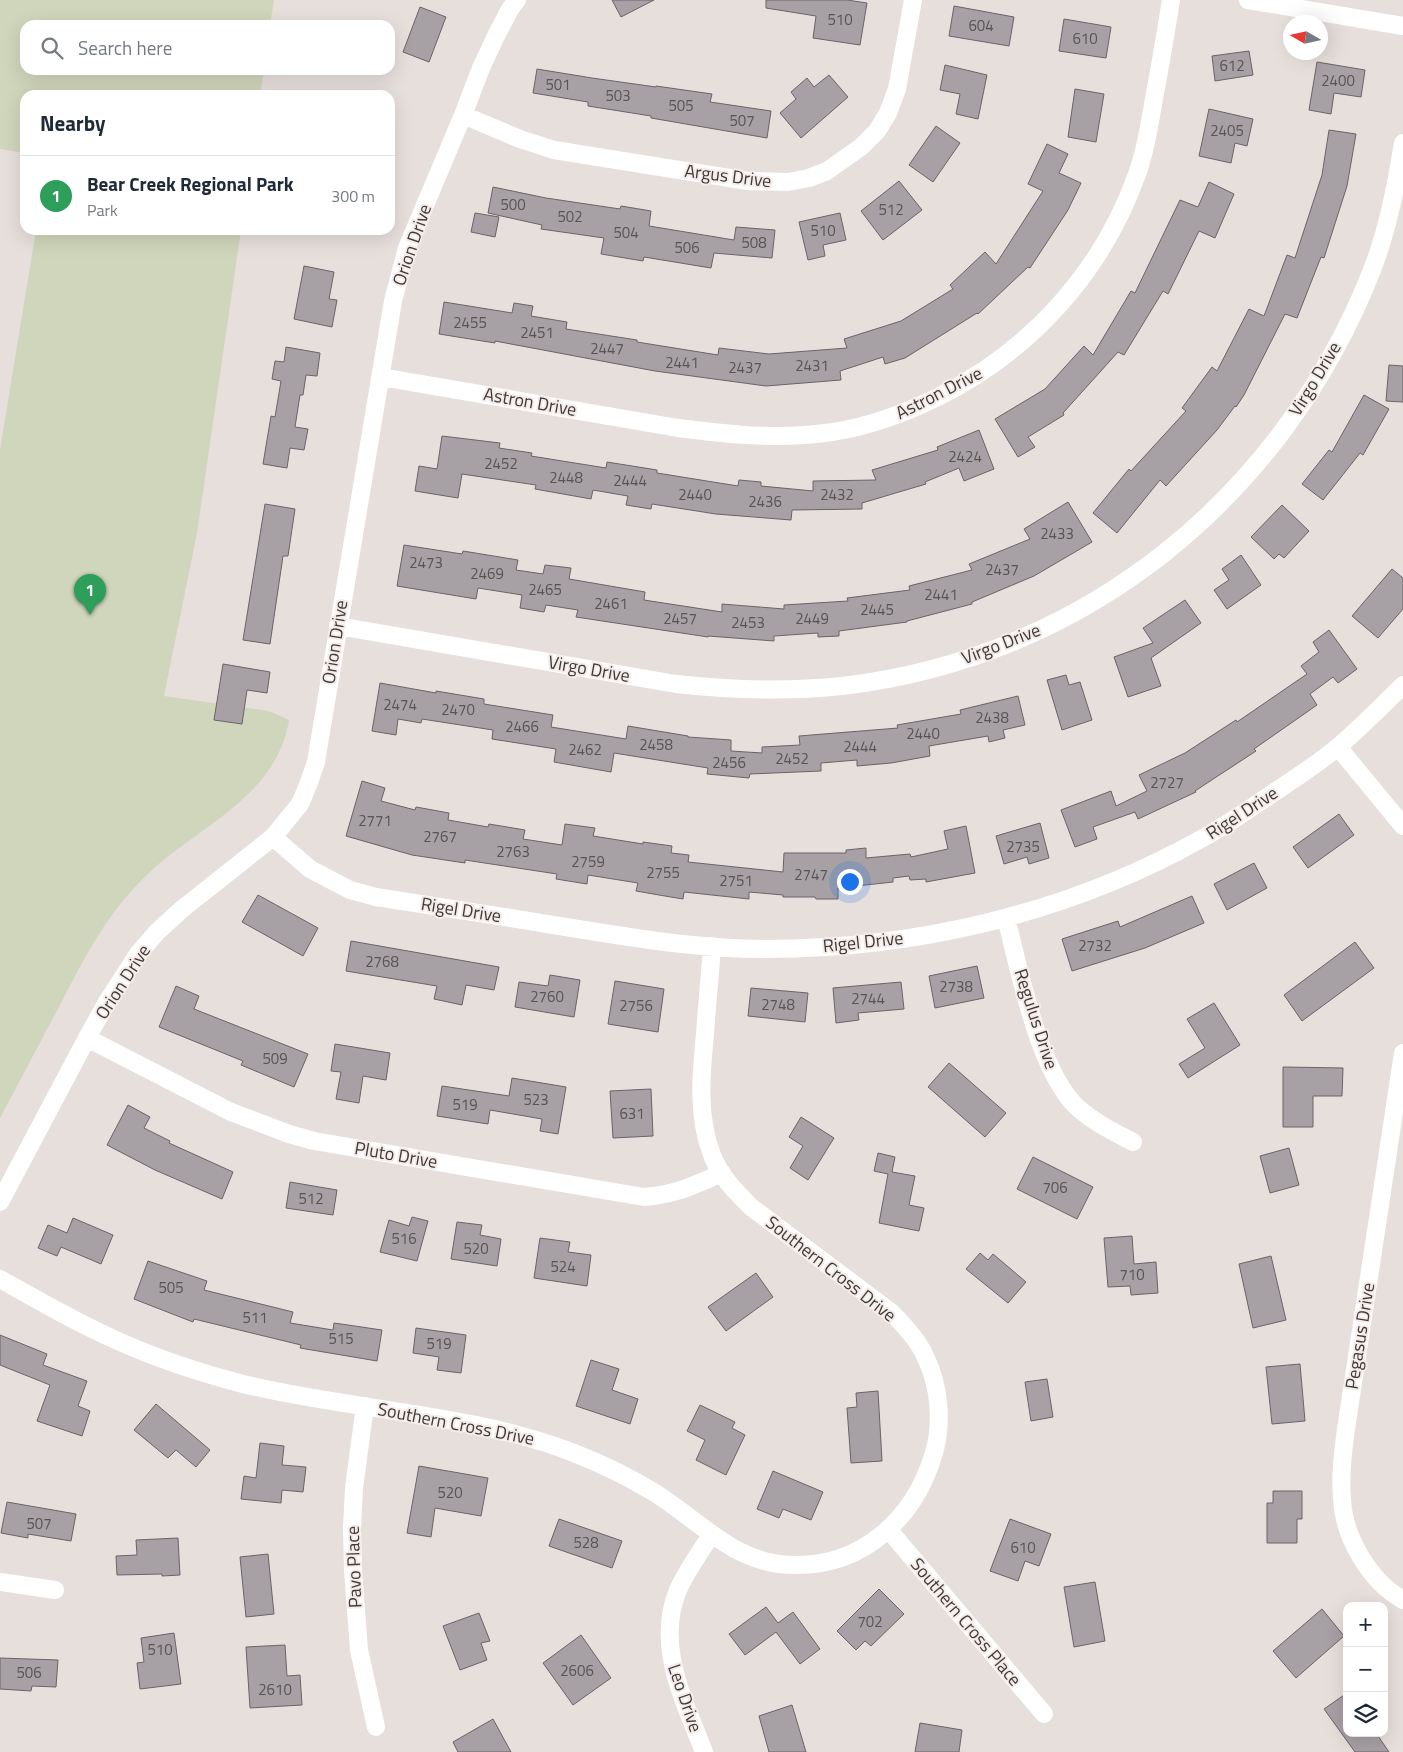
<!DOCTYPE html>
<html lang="en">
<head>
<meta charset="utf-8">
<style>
  body { margin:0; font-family:"Titillium Web",sans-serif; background:#f6f6f7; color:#1f2937 }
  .controls { position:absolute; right:15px; bottom:15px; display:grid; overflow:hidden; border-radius:10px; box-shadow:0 5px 20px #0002 }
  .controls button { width:45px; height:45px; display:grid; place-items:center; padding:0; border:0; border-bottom:1px solid #e0e1e3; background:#fff; color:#1f2937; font:25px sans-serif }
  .compass { position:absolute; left:1283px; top:15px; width:45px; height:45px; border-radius:50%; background:#fff; box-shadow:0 5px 20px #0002; rotate:279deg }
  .you { position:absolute; left:849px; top:881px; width:18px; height:18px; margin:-12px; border:4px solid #fff; border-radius:50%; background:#1a73e8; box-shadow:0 0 0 8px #1a73e833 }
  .badge { display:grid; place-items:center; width:32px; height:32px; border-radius:50%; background:#b35117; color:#fff; font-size:16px; font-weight:700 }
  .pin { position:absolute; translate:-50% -41px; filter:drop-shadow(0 1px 2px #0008) }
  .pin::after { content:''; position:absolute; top:26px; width:18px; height:15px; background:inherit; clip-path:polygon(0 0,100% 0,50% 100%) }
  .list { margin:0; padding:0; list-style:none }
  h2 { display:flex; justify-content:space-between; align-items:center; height:65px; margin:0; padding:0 20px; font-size:21px }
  h2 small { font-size:16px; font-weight:400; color:#747a83 }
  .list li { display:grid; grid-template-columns:32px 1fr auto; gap:15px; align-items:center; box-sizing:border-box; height:80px; padding:0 20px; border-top:1px solid #e0e1e3 }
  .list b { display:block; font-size:19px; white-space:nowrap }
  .list p { margin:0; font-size:16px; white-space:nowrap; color:#747a83 }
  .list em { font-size:16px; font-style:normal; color:#747a83 }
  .icon { flex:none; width:28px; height:28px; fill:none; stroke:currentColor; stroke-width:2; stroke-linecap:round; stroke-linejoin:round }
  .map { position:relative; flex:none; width:1403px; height:1752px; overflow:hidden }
  .search { position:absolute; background:#fff; box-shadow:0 5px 20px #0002; left:20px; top:20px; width:375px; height:55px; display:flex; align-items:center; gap:12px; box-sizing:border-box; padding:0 18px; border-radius:15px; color:#747a83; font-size:19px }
  .panel { position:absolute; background:#fff; box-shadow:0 5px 20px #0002; left:20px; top:90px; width:375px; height:145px; border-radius:15px }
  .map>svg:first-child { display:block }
  .green { fill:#d0d6bb }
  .building { fill:#a7a0a5; stroke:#6a6469 }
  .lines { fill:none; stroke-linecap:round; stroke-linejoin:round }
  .street { stroke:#fff; stroke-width:18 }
  .labels { text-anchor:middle; stroke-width:4; stroke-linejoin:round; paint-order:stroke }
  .number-label { font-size:15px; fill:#585454 }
  .street-label { font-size:18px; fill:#3e3a39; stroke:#f5ece9 }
</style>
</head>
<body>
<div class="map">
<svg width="1403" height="1752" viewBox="0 0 1403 1752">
  <rect width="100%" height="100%" fill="#e7dfdc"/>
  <path class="green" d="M0,0H274L270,25H25V70H264L260,95H25V153L0,149Z
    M36,230H241L197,533L164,696L269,711L289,720C277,795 203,824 152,870C107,912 87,953 59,1007C39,1044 20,1081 0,1118V450Z"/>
  <path class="building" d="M612,0H654L621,17Z
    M766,0H847L867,3L860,45L813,38L816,16L766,8Z
    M954,6L1014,17L1009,46L949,36Z
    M420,7L446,17L429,62L403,52Z
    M1064,19L1111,27L1106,58L1059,51Z
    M1249,51L1253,75L1215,81L1212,56Z
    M1317,62L1365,70L1361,97L1334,93L1331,114L1309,110Z
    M945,65L987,75L978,119L956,114L960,94L940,90Z
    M537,69L592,78L656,87V86L712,94L710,102L771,111L767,138L651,118V116L588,106V102L533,93Z
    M829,75L848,97L801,138L780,113L796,99L791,92L807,78L814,87Z
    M1075,89L1104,94L1096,142L1068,137Z
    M1209,109L1253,119L1247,146L1235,143L1231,163L1199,156Z
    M936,126L960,143L933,182L909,165Z
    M1329,130L1356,134L1347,186L1324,258L1321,257L1297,318L1285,314L1244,395L1236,407L1235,406L1217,430L1166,486L1160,480L1117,533L1093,513L1129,469L1131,471L1186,411L1182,408L1212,367L1217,371L1249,309L1264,316L1287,255L1295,258L1322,175Z
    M1047,144L1068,154L1059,173L1081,183L1068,210L1030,268L1028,267L978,314L977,313L905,358L885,364L883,357L840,371L841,380L766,386L655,371L495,341V343L439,334L444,302L512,313L514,303L533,306L531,316L567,322L566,329L637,340V342L718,355L719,348L769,354L847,348L844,339L901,321L953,289L950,285L985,252L996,264L1043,191L1028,184Z
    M899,181L922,210L883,240L861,211Z
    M1209,182L1234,194L1215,238L1199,231L1168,294L1163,291L1124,355L1118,352L1063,413L1064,415L1028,437L1035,447L1018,457L995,419L1045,389L1084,346L1093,355L1131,291L1135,293L1180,200L1198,207Z
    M493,187L546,198L620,209L621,206L651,211L649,226L734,240L736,227L775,230L772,258L714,253L711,268L644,257L643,261L601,254L604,238L541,229L542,225L488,213Z
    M475,213L499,217L495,237L471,232Z
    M840,213L846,240L823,245L825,256L808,260L799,222Z
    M304,266L334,272L329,299L337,300L332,327L294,319Z
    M286,347L320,353L317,376L306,375L303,395H300L295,427L308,429L304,450L290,448L287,468L263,464L271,416L275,417L281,381L272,379L275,361L284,362Z
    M1389,365L1403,366V402L1386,401Z
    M1364,395L1389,409L1363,455L1360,453L1323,500L1302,484L1329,450L1332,452Z
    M979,430L994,469L964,481L959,468L925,482L926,484L862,503V509L792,510L791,520L716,514L652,504L651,509L626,505L628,496L593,490L591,499L535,489L536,485L462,474L458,498L415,491L419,466L437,469L442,436L500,443L499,448L532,453L531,456L606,468L607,462L657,470V473L738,486L739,480L761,482V486L813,491V481L876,480L872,470L938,450L937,447Z
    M1068,502L1092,542L1034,576L972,602V604L907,621V622L839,631V636L818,637V633L774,636V641L708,636V637L576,617L578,610L546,605L544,612L520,608L522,595L478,588L476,599L397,586L404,545L462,554L463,551L518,560L516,570L543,574L545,565L571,568L569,579L645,592L644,600L722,612V604L784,609V605L848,601L847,598L910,590L909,586L972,570L969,564L1030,539L1024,529Z
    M265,504L295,509L288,556H283L270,644L243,640Z
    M1282,505L1309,531L1284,558L1279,554L1274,559L1251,537Z
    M1241,555L1261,585L1227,609L1214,590L1229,580L1222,569Z
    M1392,569L1403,578V609L1378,638L1352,616Z
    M1185,600L1201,623L1151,658L1161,686L1128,697L1114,657L1153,643L1143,628Z
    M1329,630L1357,669L1338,683L1333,677L1310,694L1317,705L1254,749L1256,751L1195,791L1196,792L1138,819L1135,812L1093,827L1097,839L1075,847L1061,810L1111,791L1116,806L1147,791L1139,775L1185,753L1236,720L1237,722L1307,674L1301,666L1319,652L1313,642Z
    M223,664L270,672L267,693L247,690L242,724L214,720Z
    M1066,675L1069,685L1080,682L1092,720L1062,730L1047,680Z
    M380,683L436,693V691L484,699V704L553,715L551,727L626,739L628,726L688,736V737L731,740V751L762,753V747L800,745L799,736L898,728L897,725L961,714L960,710L1018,696L1025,725L1003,730L1005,738L989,742L988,736L929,746L930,756L891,763L857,766V760L821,763V771L750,774L749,778L707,774L708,768L614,753L611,772L554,762L556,749L492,739L493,730L422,719L421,723L398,719L396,735L372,731Z
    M362,781L385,788L381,801L415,810L416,807L449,813L448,820L488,827L489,824L525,830L523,839L562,845L565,824L595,828L593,836L643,844V842L672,846L671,853L689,855L688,862L783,872L784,853H846V850L866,848V858L910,854L911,857L948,849L944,831L966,826L975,873L926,882V879L910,880L909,876L893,878V882L838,888V899H816L815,897H783V895L749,892V899L684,892L683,899L659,895L636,891L638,883L588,875L587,884L556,879L557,874L465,860V863L412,855L346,836Z
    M1339,814L1354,835L1308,868L1293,847Z
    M1040,823L1049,858L1029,864L1027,857L1004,864L996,836Z
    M1254,863L1267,888L1227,910L1214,884Z
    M258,895L318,928L303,956L242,922Z
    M1192,896L1204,923L1145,948L1072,971L1062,939L1118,921L1120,927Z
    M351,941L499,967L494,990L466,985L462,1005L434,999L437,986L346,971Z
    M1355,942L1374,968L1302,1021L1284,995Z
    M977,966L984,998L935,1008L929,976Z
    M550,975L580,980L574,1017L515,1007L519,982L548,986Z
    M615,981L664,989L658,1032L608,1024Z
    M901,982L904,1009L858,1013L859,1020L836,1023L833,988Z
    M176,986L199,996L194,1009L308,1054L294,1087L241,1065L243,1061L159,1027Z
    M751,988L808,993L805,1022L748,1016Z
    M1214,1003L1240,1045L1188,1078L1179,1064L1205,1048L1187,1019Z
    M335,1044L390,1053L386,1080L363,1076L359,1103L336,1099L341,1072L331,1071Z
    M949,1063L1006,1113L985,1137L928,1087Z
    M1283,1067L1343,1068L1342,1096H1313V1127H1283Z
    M512,1078L566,1087L558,1134L540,1131L542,1119L490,1110L488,1124L437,1116L442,1086L509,1096Z
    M651,1089L653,1136L613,1138L610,1091Z
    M128,1105L150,1117L144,1128L170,1141L169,1143L233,1172L222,1199L155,1170L107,1145Z
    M801,1117L834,1138L808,1180L790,1168L803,1146L789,1137Z
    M1289,1148L1299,1185L1270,1193L1260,1156Z
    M878,1153L895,1157L892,1172L915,1176L909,1205L924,1208L919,1231L879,1223L888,1174L874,1171Z
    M1033,1157L1093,1187L1077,1219L1017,1189Z
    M290,1182L337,1190L333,1215L286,1208Z
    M412,1217L428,1221L417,1261L380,1252L389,1220L409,1226Z
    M73,1218L113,1235L101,1264L61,1247L57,1256L38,1248L48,1225L67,1233Z
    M457,1222L482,1225L480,1235L501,1239L497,1266L451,1259Z
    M1132,1236L1134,1264L1156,1262L1158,1293L1131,1295L1130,1286L1108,1287L1104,1238Z
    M540,1238L570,1242L568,1252L591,1255L587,1286L534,1278Z
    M980,1253L988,1260L993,1254L1026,1282L1008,1303L966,1269Z
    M1271,1256L1286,1320L1253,1328L1239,1264Z
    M148,1261L207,1281L204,1290L293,1312L290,1323L333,1330L334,1323L382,1330L377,1361L300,1348L301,1345L194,1319L193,1322L134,1299Z
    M756,1273L773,1297L726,1331L708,1307Z
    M416,1328L466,1335L461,1373L437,1370L439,1357L413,1353Z
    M0,1335L47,1354L43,1365L87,1381L78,1406L90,1411L82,1436L37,1421L50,1385L0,1365Z
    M591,1360L619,1369L612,1390L638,1399L630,1424L576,1406Z
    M1300,1364L1305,1421L1272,1424L1266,1367Z
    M1047,1379L1053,1417L1031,1421L1025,1382Z
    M878,1391L882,1461L851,1463L847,1408L857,1407L856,1393Z
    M156,1404L210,1450L196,1467L176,1450L168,1458L134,1430Z
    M700,1405L735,1422L732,1428L745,1435L726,1475L696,1460L705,1440L687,1431Z
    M260,1443L284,1446L282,1465L306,1467L303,1492L282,1490L281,1503L241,1499L244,1476L256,1478Z
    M419,1466L488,1478L481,1516L435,1508L431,1537L407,1533Z
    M773,1471L823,1492L811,1520L783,1509L779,1518L757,1509Z
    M1273,1491H1302V1519H1297V1543H1267V1503H1273Z
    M7,1502L76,1514L71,1541L28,1534V1538L1,1533Z
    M559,1519L622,1541L612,1568L549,1546Z
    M1010,1519L1051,1534L1039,1566L1025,1561L1018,1581L990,1571Z
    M178,1538L180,1575L162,1576V1574L117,1575L116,1556L137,1555L136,1540Z
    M268,1554L274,1614L246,1617L240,1557Z
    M1095,1582L1105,1641L1074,1647L1064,1587Z
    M879,1589L904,1614L871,1646L865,1641L856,1650L837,1631Z
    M766,1607L778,1623L793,1612L820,1649L800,1664L776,1632L745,1655L729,1634Z
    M1322,1609L1344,1636L1296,1678L1273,1651Z
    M479,1613L490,1641L481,1643L487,1660L460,1670L443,1626Z
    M174,1633L181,1684L140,1689L137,1663L144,1662L141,1638Z
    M581,1635L611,1678L573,1705L543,1663Z
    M285,1645L287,1676L300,1675L302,1705L250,1708L246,1647Z
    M0,1658L58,1660L56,1687L32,1686L31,1691L0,1689Z
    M1347,1693V1733H1376L1389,1752H1355L1324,1709Z
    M792,1705L806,1752H769L759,1716Z
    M493,1719L511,1752H458L453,1742Z
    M920,1723L962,1730L959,1752H915Z"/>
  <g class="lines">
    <path class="street" d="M1248,0L1403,26
      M463,115L520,139L554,150L748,181L788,182L809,178L827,171L861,147L877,131L888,113L897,89L913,0
      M381,377L678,428C725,434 770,439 817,434C858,430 899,416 936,398C1029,352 1100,275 1136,177C1146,150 1150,121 1155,93C1161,62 1166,31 1171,0
      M338,626L676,684C731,690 786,692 842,686C1085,658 1283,497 1372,270C1388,229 1396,186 1403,143
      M1338,747L1403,826
      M273,837L310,869L350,890L376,897C443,907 511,918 578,929C640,939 702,949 765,949C916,949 1069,913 1201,839C1227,825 1251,808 1276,791C1297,777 1319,763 1339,746C1361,727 1382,706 1403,685
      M1006,918C1020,971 1038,1071 1078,1108C1095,1123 1114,1132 1133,1142
      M87,1038L231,1112L289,1134L314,1141L644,1197C677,1194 693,1186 722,1173
      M1403,1053L1346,1429C1343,1452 1340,1475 1342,1498C1343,1536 1370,1582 1403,1600
      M0,1202L87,1038L107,1002L138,954L157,932L181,910L273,837L300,804L308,785L316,762L393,301L407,248L463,115L481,68L496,36L510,9L517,0
      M0,1279C39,1301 77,1323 118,1341C158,1359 201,1373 243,1384C353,1411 468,1412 574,1453C602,1464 629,1477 655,1493C703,1523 736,1566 797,1565C864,1565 914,1518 933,1456C943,1425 940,1386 925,1356C918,1340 905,1326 892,1313L751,1207C736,1192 720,1176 712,1155C697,1116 701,1075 705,1034C707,1005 710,975 712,946
      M365,1406L354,1488L352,1528L353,1570L359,1650L376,1727
      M888,1529L1044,1714
      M0,1582L55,1590
      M704,1752C684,1700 655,1646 678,1590C687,1570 700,1552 712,1534"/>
  </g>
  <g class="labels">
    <g class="number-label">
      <text x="840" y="25">510</text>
      <text x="981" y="31">604</text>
      <text x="1085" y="44">610</text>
      <text x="1232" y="71">612</text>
      <text x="1338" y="86">2400</text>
      <text x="558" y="90">501</text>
      <text x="618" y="101">503</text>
      <text x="681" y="111">505</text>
      <text x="742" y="126">507</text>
      <text x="1227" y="136">2405</text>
      <text x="513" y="210">500</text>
      <text x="891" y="215">512</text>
      <text x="570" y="222">502</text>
      <text x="823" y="236">510</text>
      <text x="626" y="238">504</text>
      <text x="754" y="248">508</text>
      <text x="687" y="253">506</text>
      <text x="470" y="328">2455</text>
      <text x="537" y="338">2451</text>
      <text x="607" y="354">2447</text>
      <text x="682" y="368">2441</text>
      <text x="812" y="371">2431</text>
      <text x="745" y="373">2437</text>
      <text x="965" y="462">2424</text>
      <text x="501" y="469">2452</text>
      <text x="566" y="483">2448</text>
      <text x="630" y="486">2444</text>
      <text x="695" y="500">2440</text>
      <text x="837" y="500">2432</text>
      <text x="765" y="507">2436</text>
      <text x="1057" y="539">2433</text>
      <text x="426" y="568">2473</text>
      <text x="1002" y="575">2437</text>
      <text x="487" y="579">2469</text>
      <text x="545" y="595">2465</text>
      <text x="941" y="600">2441</text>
      <text x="611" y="609">2461</text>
      <text x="877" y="615">2445</text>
      <text x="680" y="624">2457</text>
      <text x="812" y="624">2449</text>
      <text x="748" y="628">2453</text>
      <text x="400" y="710">2474</text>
      <text x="458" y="715">2470</text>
      <text x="992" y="723">2438</text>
      <text x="522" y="732">2466</text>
      <text x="923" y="739">2440</text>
      <text x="656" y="750">2458</text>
      <text x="860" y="752">2444</text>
      <text x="585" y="755">2462</text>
      <text x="792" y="764">2452</text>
      <text x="729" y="768">2456</text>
      <text x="1167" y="788">2727</text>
      <text x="375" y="826">2771</text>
      <text x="440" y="842">2767</text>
      <text x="1023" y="852">2735</text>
      <text x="513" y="857">2763</text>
      <text x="588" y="867">2759</text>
      <text x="663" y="878">2755</text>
      <text x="811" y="880">2747</text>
      <text x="736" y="886">2751</text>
      <text x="1095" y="951">2732</text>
      <text x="382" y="967">2768</text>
      <text x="956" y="992">2738</text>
      <text x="547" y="1002">2760</text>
      <text x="868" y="1004">2744</text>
      <text x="778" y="1010">2748</text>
      <text x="636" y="1011">2756</text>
      <text x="275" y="1064">509</text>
      <text x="536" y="1105">523</text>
      <text x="465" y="1110">519</text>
      <text x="632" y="1119">631</text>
      <text x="1055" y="1193">706</text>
      <text x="311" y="1204">512</text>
      <text x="404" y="1244">516</text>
      <text x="476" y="1254">520</text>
      <text x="563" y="1272">524</text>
      <text x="1132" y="1280">710</text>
      <text x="171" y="1293">505</text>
      <text x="255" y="1323">511</text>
      <text x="341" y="1344">515</text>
      <text x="439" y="1349">519</text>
      <text x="450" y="1498">520</text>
      <text x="39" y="1529">507</text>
      <text x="586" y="1548">528</text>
      <text x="1023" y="1553">610</text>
      <text x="870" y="1627">702</text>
      <text x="160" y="1655">510</text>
      <text x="577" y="1676">2606</text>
      <text x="29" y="1678">506</text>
      <text x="275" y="1695">2610</text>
    </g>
    <g class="street-label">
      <text transform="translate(728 176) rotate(7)" y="6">Argus Drive</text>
      <text transform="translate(412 245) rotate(-71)" y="6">Orion Drive</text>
      <text transform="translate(1315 379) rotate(-59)" y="6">Virgo Drive</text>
      <text transform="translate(939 393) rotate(-27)" y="6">Astron Drive</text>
      <text transform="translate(530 402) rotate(10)" y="6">Astron Drive</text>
      <text transform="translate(335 642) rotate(-81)" y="6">Orion Drive</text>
      <text transform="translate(1001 644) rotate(-21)" y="6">Virgo Drive</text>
      <text transform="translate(589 669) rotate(10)" y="6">Virgo Drive</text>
      <text transform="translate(1242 813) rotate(-33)" y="6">Rigel Drive</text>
      <text transform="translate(461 910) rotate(9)" y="6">Rigel Drive</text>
      <text transform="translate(863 942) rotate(-6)" y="6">Rigel Drive</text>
      <text transform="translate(123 982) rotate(-57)" y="6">Orion Drive</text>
      <text transform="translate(1036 1019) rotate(72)" y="6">Regulus Drive</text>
      <text transform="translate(396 1155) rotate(10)" y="6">Pluto Drive</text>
      <text transform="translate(831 1269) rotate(38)" y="6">Southern Cross Drive</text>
      <text transform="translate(1360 1336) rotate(-81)" y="6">Pegasus Drive</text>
      <text transform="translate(456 1424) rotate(11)" y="6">Southern Cross Drive</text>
      <text transform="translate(354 1567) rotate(-92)" y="6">Pavo Place</text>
      <text transform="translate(966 1622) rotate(50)" y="6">Southern Cross Place</text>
      <text transform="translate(685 1698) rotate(71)" y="6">Leo Drive</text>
    </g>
  </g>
</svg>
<div class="controls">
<button>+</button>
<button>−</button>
<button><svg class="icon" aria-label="layers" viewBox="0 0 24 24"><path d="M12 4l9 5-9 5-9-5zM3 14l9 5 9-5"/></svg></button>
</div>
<svg class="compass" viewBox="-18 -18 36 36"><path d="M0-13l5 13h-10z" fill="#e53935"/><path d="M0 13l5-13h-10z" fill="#747a83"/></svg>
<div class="you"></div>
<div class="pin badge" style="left:90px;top:615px;background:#2e9e5b">1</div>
<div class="search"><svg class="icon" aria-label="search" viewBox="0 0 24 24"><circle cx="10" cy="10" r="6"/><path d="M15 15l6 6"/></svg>Search here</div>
<section class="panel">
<h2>Nearby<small></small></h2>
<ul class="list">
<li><span class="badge" style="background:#2e9e5b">1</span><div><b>Bear Creek Regional Park</b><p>Park</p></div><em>300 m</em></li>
</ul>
</section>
</div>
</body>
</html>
